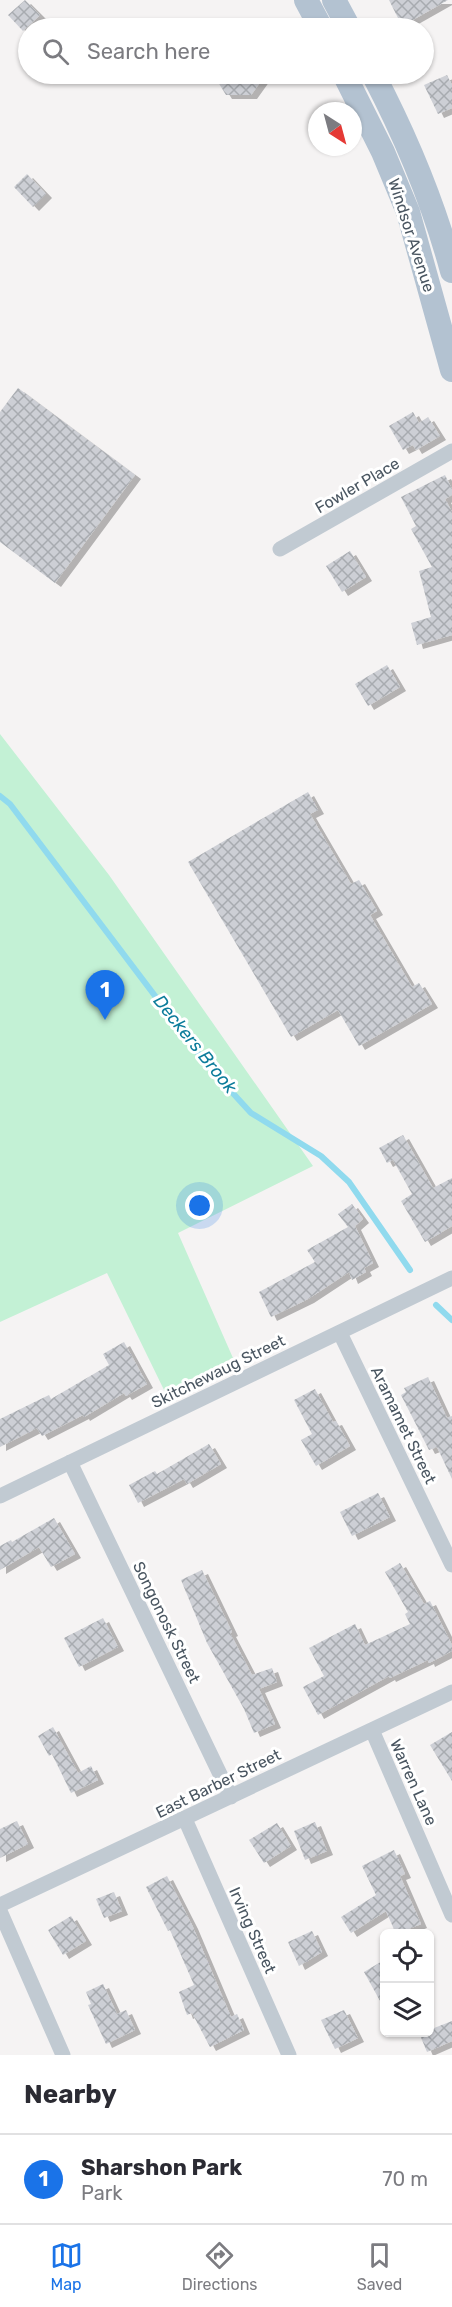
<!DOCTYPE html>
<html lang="en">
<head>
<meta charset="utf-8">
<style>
  body { margin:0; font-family:Rubik,sans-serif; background:#f2f2f3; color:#2b2b33 }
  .controls { position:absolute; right:18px; bottom:18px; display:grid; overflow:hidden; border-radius:9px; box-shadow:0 2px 4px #0004 }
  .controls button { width:54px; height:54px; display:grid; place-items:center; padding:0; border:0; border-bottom:2px solid #e1e1e2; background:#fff; color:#2b2b33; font:30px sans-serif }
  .compass { position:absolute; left:308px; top:102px; width:54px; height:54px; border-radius:50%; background:#fff; box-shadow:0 2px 4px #0004; rotate:144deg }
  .you { position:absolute; left:200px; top:1206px; width:21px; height:21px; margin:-15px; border:4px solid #fff; border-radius:50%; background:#1a73e8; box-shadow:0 0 0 9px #1a73e833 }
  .badge { display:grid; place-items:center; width:39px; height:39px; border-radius:50%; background:#1a73e8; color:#fff; font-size:20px; font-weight:700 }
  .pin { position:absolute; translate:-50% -50px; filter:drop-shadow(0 2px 3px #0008) }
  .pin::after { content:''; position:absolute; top:32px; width:21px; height:18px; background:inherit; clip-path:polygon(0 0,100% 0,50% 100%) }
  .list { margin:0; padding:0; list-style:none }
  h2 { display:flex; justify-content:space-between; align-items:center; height:78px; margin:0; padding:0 24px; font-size:26px }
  h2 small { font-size:20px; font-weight:400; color:#7c7c81 }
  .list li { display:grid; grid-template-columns:39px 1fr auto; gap:18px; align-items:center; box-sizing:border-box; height:90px; padding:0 24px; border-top:2px solid #e1e1e2 }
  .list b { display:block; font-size:22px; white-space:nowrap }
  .list p { margin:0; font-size:20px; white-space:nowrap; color:#7c7c81 }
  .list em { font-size:20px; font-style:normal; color:#7c7c81 }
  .icon { flex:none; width:33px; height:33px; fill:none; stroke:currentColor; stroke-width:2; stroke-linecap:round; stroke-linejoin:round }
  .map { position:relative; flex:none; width:452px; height:2055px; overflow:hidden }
  .search { position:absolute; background:#fff; box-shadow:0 2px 4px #0004; left:18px; right:18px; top:18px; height:66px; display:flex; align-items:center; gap:15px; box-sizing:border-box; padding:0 21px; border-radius:33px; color:#7c7c81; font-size:22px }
  .sheet { height:168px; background:#fff }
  nav { display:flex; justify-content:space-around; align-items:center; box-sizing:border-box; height:84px; border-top:2px solid #e1e1e2; background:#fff; font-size:16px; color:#7c7c81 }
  nav a { display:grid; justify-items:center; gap:3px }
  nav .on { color:#1a73e8 }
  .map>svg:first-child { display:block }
  .green { fill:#c3f1d5 }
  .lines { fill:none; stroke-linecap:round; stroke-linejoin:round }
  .stream { stroke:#90daee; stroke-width:6 }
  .building { fill:url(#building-cross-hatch); filter:url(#shadow) }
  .minor { stroke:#c1cad2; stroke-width:15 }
  .primary { stroke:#b3c2d1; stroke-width:24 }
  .labels { text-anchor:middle; stroke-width:6; stroke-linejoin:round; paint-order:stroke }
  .street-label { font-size:16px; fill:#4a5661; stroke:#fff }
  .water-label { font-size:18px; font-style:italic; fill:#0c7c9b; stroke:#fff }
</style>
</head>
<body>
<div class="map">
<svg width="452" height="2055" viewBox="0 0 452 2055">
  <defs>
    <pattern id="building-cross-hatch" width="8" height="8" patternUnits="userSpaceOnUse" patternTransform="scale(1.5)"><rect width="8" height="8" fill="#cdcfd5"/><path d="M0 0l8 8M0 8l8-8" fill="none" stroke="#a8abb0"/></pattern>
    <filter id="shadow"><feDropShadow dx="6" dy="4" stdDeviation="0" flood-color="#0004"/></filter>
  </defs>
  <rect width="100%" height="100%" fill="#f5f3f3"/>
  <path class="green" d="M0,734L109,875L313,1166L178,1233L233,1358L165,1392L107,1273L0,1322Z"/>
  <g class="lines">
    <path class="stream" d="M0,796L10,804L208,1066L251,1113L321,1156L349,1182L410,1270
      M436,1305L452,1320"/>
  </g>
  <path class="building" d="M25,0L40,15L23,31L8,15Z
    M389,0H448L402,26Z
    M213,74H266L251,95H226Z
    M447,75L452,85V108L438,114L424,85Z
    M27,174L46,194L33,207L14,187Z
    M18,388L135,475L55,583L0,542V412Z
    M413,412L419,423L428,417L440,436L416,450L413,445L403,450L389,426Z
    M445,475L452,489V495L445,499L452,512V635L417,645L411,623L431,617L419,571L432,567L411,529L416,526L401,497Z
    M350,551L366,577L342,592L326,566Z
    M387,665L400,687L368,706L355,684Z
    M308,792L318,810L310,814L351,884L359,880L377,911L370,915L412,987L419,983L432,1004L359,1046L338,1010L291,1037L188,862Z
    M403,1135L433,1188L452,1178V1226L425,1242L401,1201L412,1194L393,1160L387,1163L379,1148Z
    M352,1204L363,1219L355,1226L373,1263L364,1268L366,1272L352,1280L349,1272L308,1299L271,1317L259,1292L315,1262L307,1250L348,1227L338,1214Z
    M124,1342L147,1384L126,1396L124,1393L84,1417L83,1415L42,1436L37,1428L0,1447V1419L49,1395L51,1399L109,1365L103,1354Z
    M428,1377L447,1418L452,1416V1479L437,1447L429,1450L401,1395L406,1392L404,1388Z
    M315,1389L333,1422L336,1421L350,1446L316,1466L301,1440L312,1434L294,1400Z
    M209,1444L221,1464L187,1484L184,1479L138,1503L129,1485L155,1471L157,1474Z
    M378,1493L390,1517L352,1536L340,1512Z
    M54,1518L75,1554L51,1567L39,1547L0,1570V1546L11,1540L12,1542Z
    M400,1563L424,1604L430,1601L452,1645V1651L429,1663L428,1660L390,1678L389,1676L318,1715L303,1687L324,1676L309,1648L355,1624L365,1645L410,1624L405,1614L408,1612L385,1572Z
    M202,1570L232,1632L230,1633L252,1675L272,1668L277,1682L259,1689L275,1724L254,1733L244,1709L207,1643L181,1580Z
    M103,1618L118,1647L79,1667L64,1638Z
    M53,1727L78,1773L91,1766L98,1780L71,1793L52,1754L49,1756L38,1736Z
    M452,1732V1781L430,1745Z
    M17,1821L28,1844L0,1858V1829Z
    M315,1822L327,1851L305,1860L294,1831Z
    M277,1823L291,1846L264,1863L249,1840Z
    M394,1850L405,1874L400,1876L421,1924L396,1934L386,1911L351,1933L341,1917L376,1895L362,1866Z
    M167,1876L192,1925L231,2017L237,2014L244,2030L210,2047L192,2013L187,2015L179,1992L194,1985L170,1930L168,1931L146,1887Z
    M114,1892L122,1911L104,1918L96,1899Z
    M71,1916L86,1941L63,1955L48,1930Z
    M312,1931L322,1952L299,1966L288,1942Z
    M384,1960V2008L364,1972Z
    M103,1984L117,2014L126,2010L135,2030L106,2044L88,2005L91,2004L86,1992Z
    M344,2010L358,2038L335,2049L321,2020Z
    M452,2021V2041L427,2052L420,2035L429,2032V2030Z"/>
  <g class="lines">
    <path class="minor" d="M280,549L452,451
      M340,1333L452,1565
      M70,1462L231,1797
      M0,1496L452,1278
      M372,1730L452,1915
      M185,1819L289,2055
      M0,1905L452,1692
      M0,1911L63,2055"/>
    <path class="primary" d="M306,0L321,28
      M334,0L349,28
      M344,74L383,152L408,212L452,370
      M373,74C406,137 433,201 452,271"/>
  </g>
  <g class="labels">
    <g class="street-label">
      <text transform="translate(412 235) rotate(72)" y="6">Windsor Avenue</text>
      <text transform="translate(357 485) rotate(-30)" y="6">Fowler Place</text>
      <text transform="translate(218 1371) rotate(-26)" y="6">Skitchewaug Street</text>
      <text transform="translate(404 1425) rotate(64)" y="6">Aramamet Street</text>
      <text transform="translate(167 1622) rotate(64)" y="6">Songonosk Street</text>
      <text transform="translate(414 1782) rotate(66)" y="6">Warren Lane</text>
      <text transform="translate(218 1783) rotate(-26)" y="6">East Barber Street</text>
      <text transform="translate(253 1930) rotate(66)" y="6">Irving Street</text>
    </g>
    <g class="water-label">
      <text transform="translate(195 1044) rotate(51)" y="6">Deckers Brook</text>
    </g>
  </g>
</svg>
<div class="controls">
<button><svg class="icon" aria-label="locate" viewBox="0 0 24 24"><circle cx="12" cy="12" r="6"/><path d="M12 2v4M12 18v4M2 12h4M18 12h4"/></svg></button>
<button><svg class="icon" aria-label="layers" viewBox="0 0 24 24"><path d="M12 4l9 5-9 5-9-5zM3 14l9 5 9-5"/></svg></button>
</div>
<svg class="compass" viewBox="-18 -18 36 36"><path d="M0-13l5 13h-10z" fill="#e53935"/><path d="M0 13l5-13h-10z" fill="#7c7c81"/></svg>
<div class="you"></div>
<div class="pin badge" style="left:105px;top:1020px">1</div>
<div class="search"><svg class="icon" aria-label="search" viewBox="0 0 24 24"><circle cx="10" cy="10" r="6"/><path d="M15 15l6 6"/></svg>Search here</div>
</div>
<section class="sheet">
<h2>Nearby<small></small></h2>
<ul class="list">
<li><span class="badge">1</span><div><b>Sharshon Park</b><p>Park</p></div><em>70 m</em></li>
</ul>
</section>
<nav>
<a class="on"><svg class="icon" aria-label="map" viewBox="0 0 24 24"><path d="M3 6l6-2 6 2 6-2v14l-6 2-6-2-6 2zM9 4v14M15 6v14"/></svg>Map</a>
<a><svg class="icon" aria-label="directions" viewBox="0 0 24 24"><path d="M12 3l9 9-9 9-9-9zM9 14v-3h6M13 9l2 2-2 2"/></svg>Directions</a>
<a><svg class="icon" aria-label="saved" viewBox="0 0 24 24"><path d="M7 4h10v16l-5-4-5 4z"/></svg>Saved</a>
</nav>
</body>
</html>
